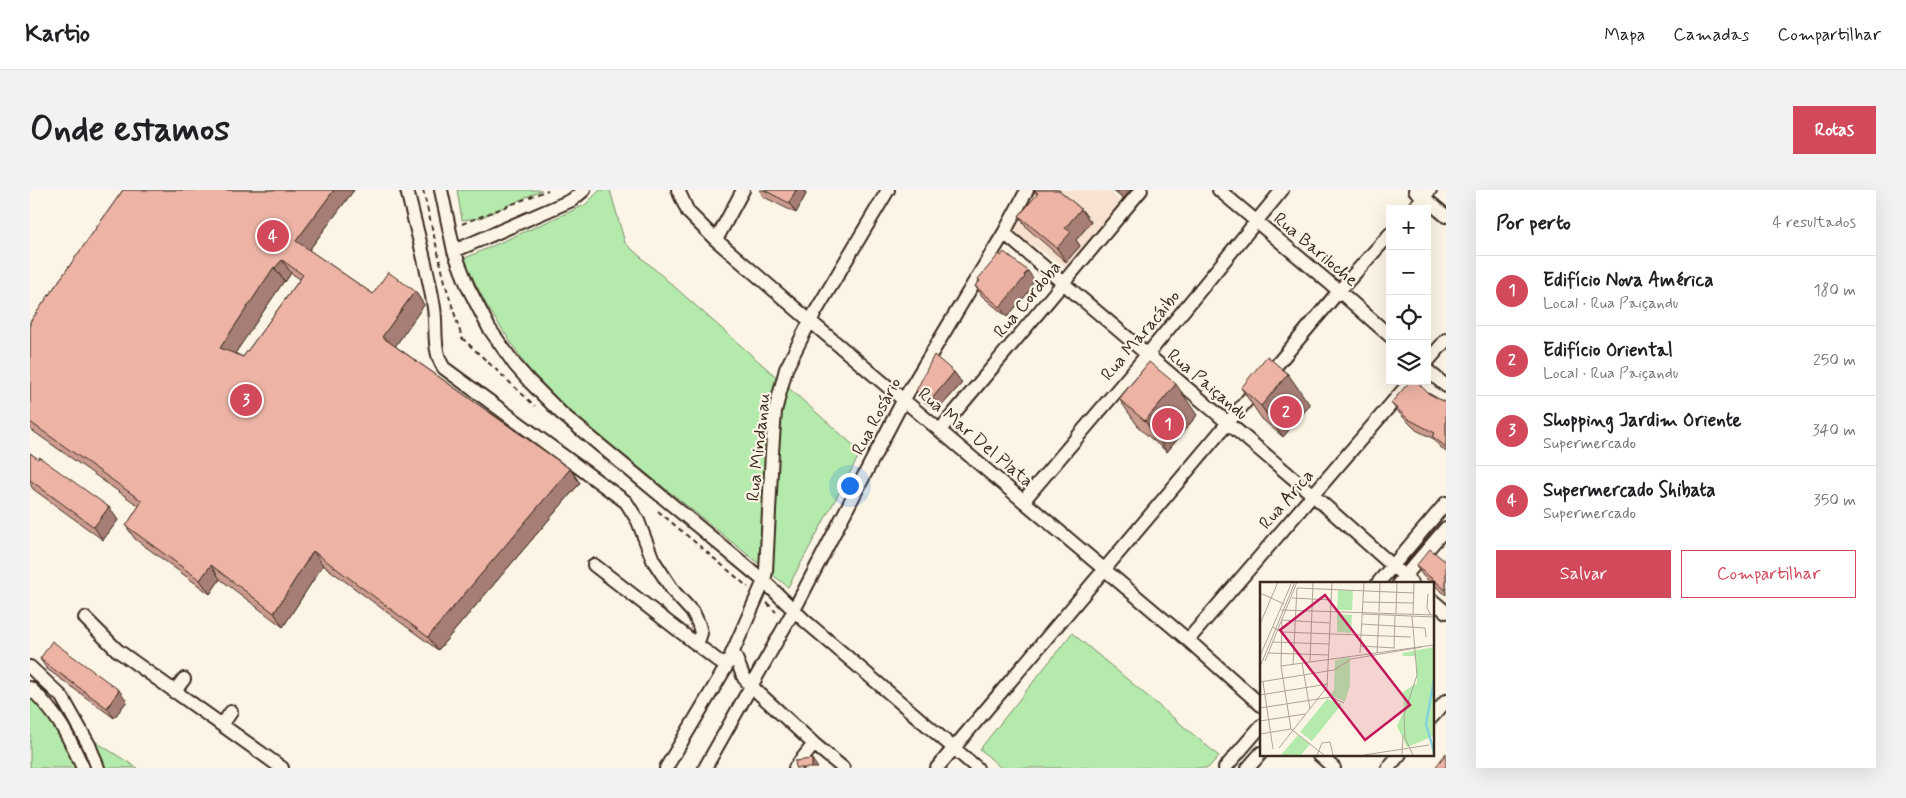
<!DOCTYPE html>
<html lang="pt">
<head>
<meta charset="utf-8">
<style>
  body { margin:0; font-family:Mynerve,sans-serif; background:#f2f2f2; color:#202124 }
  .controls { position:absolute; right:15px; top:15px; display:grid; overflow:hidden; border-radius:0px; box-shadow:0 5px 20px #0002 }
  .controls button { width:45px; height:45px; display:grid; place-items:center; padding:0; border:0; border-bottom:1px solid #e0e0e0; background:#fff; color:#202124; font:25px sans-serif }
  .you { position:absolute; left:819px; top:295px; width:18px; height:18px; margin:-12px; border:4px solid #fff; border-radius:50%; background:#1a73e8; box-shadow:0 0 0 8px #1a73e833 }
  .badge { display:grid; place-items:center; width:32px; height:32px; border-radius:50%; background:#d1495b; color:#fff; font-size:16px; font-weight:700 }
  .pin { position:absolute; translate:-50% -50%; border:2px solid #fff; box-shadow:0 1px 5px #0006 }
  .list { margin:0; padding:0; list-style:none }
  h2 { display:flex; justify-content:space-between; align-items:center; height:65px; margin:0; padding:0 20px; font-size:21px }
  h2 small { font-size:16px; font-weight:400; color:#757577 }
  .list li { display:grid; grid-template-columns:32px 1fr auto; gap:15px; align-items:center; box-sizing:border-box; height:70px; padding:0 20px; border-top:1px solid #e0e0e0 }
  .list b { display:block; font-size:19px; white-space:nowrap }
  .list p { margin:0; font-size:16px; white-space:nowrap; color:#757577 }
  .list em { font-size:16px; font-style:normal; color:#757577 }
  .actions { display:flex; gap:10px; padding:15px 20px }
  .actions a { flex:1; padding:11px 0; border:1px solid #d1495b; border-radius:0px; text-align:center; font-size:18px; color:#d1495b }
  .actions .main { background:#d1495b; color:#fff }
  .icon { flex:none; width:28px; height:28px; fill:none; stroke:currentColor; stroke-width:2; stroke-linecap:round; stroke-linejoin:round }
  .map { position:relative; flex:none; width:1416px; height:578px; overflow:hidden; border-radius:0px }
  header { display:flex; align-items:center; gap:30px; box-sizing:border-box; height:70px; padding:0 25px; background:#fff; border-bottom:1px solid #e0e0e0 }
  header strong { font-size:24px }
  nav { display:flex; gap:28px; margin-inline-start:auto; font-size:18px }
  .intro { display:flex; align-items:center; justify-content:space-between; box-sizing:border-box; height:120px; padding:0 30px }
  h1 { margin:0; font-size:35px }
  .button { padding:12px 22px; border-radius:0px; background:#d1495b; color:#fff; font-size:18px; font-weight:700 }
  main { display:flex; gap:30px; padding:0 30px }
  aside { flex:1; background:#fff; border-radius:0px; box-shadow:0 5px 20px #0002 }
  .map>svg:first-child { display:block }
  .built { fill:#f8e2d2 }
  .green { fill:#b4ebad; stroke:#788a66 }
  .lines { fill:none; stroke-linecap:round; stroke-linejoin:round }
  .minor-casing { stroke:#3b2a1e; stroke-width:16 }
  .path { stroke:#3b2a1e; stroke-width:2; stroke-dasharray:5 4; stroke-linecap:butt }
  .minor { stroke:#fcf5e5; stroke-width:12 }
  .wall { fill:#cc9b8f; stroke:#3b2a1e; fill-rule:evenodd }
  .shaded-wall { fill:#a67e74; stroke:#3b2a1e }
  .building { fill:#edb4a6; stroke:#3b2a1e; fill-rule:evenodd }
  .labels { text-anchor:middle; stroke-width:4.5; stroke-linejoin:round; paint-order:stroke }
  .street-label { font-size:18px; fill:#3b2a1e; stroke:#fcf5e5 }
  .inset-river { fill:none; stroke:#82d3dc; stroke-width:2.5 }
  .inset-road { fill:none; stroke:#afa495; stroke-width:1 }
  .view { fill:#c2185b; fill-opacity:0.15; stroke:#c2185b; stroke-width:2.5 }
  .inset-edge { fill:none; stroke:#3b2a1e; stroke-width:2.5 }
</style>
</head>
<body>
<header>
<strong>Kartio</strong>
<nav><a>Mapa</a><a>Camadas</a><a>Compartilhar</a></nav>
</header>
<div class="intro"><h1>Onde estamos</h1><a class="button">Rotas</a></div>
<main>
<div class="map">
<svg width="1416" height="578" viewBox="0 0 1416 578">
  <rect width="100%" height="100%" fill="#fcf5e5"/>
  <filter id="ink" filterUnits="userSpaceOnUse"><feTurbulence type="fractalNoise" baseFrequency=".02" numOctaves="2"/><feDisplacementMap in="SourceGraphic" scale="10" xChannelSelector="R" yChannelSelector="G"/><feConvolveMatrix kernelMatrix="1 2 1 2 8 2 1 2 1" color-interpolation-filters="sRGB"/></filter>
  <g filter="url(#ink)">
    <path class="built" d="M1006,0H1078L1092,13L1038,79L982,41Z"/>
    <path class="green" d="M427,0H512L450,28L432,30Z
      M570,0H580L595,53L831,262L758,397L540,222L497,177L457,116L433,69L555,15Z
      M1042,443L1189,566L1178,578H971L950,559Z
      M0,505L22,524L107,578H0Z"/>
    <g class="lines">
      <defs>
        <path id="minor" d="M377,0C386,39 398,78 404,118C407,137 402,161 414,178L596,312L608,331L623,370L644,402L664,424L669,435L671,443L667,455
          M411,0L424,61L438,97L459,138L485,175L500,192L531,223L734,391L774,430L947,578
          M648,0L658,22L686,50L780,131L1158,450L1231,515
          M1189,0L1309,101L1360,146
          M1385,0L1416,26
          M1383,19L1400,0
          M974,43L1283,305L1382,393
          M686,50L713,0
          M424,61L542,10L554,0
          M1397,172L1416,150
          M1397,180L1416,196
          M910,240L1111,0
          M994,310L1117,165L1252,0
          M564,375L696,477
          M1348,393L1416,313
          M1369,393L1416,338
          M1402,410L1416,422
          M55,428L87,460L252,578
          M1158,450L1381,191
          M703,461L714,488L721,496L784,554L813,578
          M0,477L32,507L59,555L68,578
          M0,498C27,523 38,545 53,578
          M144,502L154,489
          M1402,527L1416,511
          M192,535L201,522
          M1288,564L1304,578
          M636,578L696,477L734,391L736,381L742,262L745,221L756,179L780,131L858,0
          M675,578L764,420L874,209L974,43L997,0
          M765,578L784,554
          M907,578L1309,101L1360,44
          M1195,578L1231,536
          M1218,578L1231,563
          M1358,578L1370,564"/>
      </defs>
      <use href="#minor" class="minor-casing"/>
      <path class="path" d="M393,0L416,96L432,148L505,216
        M432,34L518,0
        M628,321L718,397
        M737,413L746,422"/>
      <use href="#minor" class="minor"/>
    </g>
    <path class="wall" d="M93,0H324L279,60L343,104L385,101L394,115L365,156L540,279L550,293L408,460L293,375L253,437L190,389L180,404L105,349L96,336L109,316L0,239V132ZM261,83L270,89L213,167L205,163L254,91L255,92Z
      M729,0H774L776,4L766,23L734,7Z
      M1003,0H1029L1051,19L1061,32L1046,50L1050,56L1036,72L998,39L989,26L1007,5Z
      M1082,0H1101L1093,9Z
      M948,89L1005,91L1001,95L1003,97L977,127L952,106L945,96L949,91Z
      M924,182L932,193L907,221L893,211L886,201Z
      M1211,198L1280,215L1253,247L1232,229Z
      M1398,203L1416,213V262L1409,256L1404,249L1386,240L1369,223L1361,213Z
      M1089,209L1167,225L1137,262L1110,239Z
      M0,263L88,330L73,350L3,299L0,294Z
      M1416,372V405L1393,386L1386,376Z
      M10,469L97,511L84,528L17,479Z"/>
    <path class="shaded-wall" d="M304,0H324L276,64L266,51Z
      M766,0H774L776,4L766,23L759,13Z
      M1086,0H1101L1093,9Z
      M1051,19L1061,32L1046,50L1050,56L1036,72L1027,58L1035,38Z
      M252,70L261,83L255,92L245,78Z
      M244,77L254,91L200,171L190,158Z
      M998,81L1005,91L1001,95L1003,97L977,127L970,117Z
      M385,101L394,115L362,161L352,147Z
      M924,182L932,193L907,221L900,211Z
      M1258,184L1280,215L1253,247L1231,216Z
      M1146,194L1167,225L1137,262L1115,231Z
      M540,279L550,293L408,460L398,447Z
      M79,317L88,330L73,350L64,337Z
      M283,361L293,375L253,437L244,423Z
      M181,375L190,389L180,404L170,390Z
      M89,500L97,511L84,528L77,518Z
      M782,569L788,578H782Z"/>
    <path class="building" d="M93,0H304L266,51L343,104L358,82L385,101L352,147L540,279L398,447L283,361L244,423L181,375L170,390L96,336L112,311L0,232V132ZM252,70L273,85L213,167L190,158L244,77L245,78Z
      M734,0H766L759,13Z
      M1004,0H1029L1051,19L1035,38L1041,42L1027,58L989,26L1008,3Z
      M974,62L998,81L994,85L995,87L970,117L945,96L950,91L948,89L969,64L971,66Z
      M904,165L924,182L900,211L886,201Z
      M1237,166L1258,184L1231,216L1211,198Z
      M1119,172L1146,194L1115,231L1089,209Z
      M1380,191H1386L1398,203L1416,213V257L1402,246L1405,243L1378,229L1361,213Z
      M0,263L8,269L9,267L79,317L64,337L0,290Z
      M1400,359L1416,372V400L1386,376Z
      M22,451L89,500L77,518L10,469Z
      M1416,563V578H1405Z
      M782,569V578H765L766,577L765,571Z"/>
  </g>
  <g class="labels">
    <g class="street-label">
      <text transform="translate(1286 59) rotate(40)" y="6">Rua Bariloche</text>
      <text transform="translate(997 109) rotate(-50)" y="6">Rua Cordoba</text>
      <text transform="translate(1110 145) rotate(-50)" y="6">Rua Maracáibo</text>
      <text transform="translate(1178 194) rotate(40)" y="6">Rua Paiçandu</text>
      <text transform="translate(846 226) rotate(-62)" y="6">Rua Rosário</text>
      <text transform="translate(946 247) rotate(40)" y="6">Rua Mar Del Plata</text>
      <text transform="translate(728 257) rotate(-84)" y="6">Rua Mindanau</text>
      <text transform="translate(1256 309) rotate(-49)" y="6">Rua Arica</text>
    </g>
  </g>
  <g transform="translate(1230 392)">
    <rect width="174" height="174" fill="#fcf5e5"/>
    <path d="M78,8L93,9L92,28H77ZM77,32L92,33L91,51L77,50ZM174,65V154L147,165L137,144L144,128L143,110L157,101L156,79L154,74H143L142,71ZM90,75V103L85,120L70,113L74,108L75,78ZM67,117L82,122L52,159L40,150ZM38,153L50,162L41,173H21Z" fill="#b4ebad"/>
    <path class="inset-river" d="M174,98L166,142L174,170"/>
    <path class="inset-road" d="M0,11L24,22M168,12L167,26L171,33M32,16L72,18M103,20L153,21M21,28L174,33M119,30L120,0M136,31L137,0M103,32L174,35M153,32L154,0M152,34L157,93L144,133L145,156L153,173M22,38L70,41M22,39L21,84L31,147L64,173M0,42L18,0M102,42L165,46L166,55M13,45L22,50L151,55M13,60L69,62M101,64L135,66M134,66L135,33M8,71L69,73M100,71L104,0M117,71L119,33M0,74L32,0M5,79L37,0M50,80L53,0M42,81L50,127M33,83L37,6L154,11M21,84L174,63M0,85L35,0M0,100L74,88L91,77L162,65M3,100L13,167M0,113L68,102M0,126L71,115L84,121M0,139L45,132M0,152L31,147M19,166L67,105L72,0M57,173L62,161L70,160L73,173M104,173L169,163M142,173L143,153"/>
    <path class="view" d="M65,13L150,123L105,158L20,48Z"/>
    <rect width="174" height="174" class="inset-edge"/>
  </g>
</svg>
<div class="controls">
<button>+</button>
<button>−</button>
<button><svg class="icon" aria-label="locate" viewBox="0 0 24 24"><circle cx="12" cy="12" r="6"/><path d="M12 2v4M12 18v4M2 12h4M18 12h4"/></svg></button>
<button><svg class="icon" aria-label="layers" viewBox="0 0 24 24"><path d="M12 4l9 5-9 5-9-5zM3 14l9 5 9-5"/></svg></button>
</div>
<div class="you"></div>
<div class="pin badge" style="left:1138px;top:234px">1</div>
<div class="pin badge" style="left:1256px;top:222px">2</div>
<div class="pin badge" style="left:216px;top:210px">3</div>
<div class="pin badge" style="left:243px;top:46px">4</div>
</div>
<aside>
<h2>Por perto<small>4 resultados</small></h2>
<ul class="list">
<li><span class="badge">1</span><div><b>Edifício Nova América</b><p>Local · Rua Paiçandu</p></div><em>180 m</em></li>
<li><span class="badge">2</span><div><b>Edifício Oriental</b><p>Local · Rua Paiçandu</p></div><em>250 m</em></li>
<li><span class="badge">3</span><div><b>Shopping Jardim Oriente</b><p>Supermercado</p></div><em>340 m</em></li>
<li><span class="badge">4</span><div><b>Supermercado Shibata</b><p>Supermercado</p></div><em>350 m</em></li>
</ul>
<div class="actions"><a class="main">Salvar</a><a>Compartilhar</a></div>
</aside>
</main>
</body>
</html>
